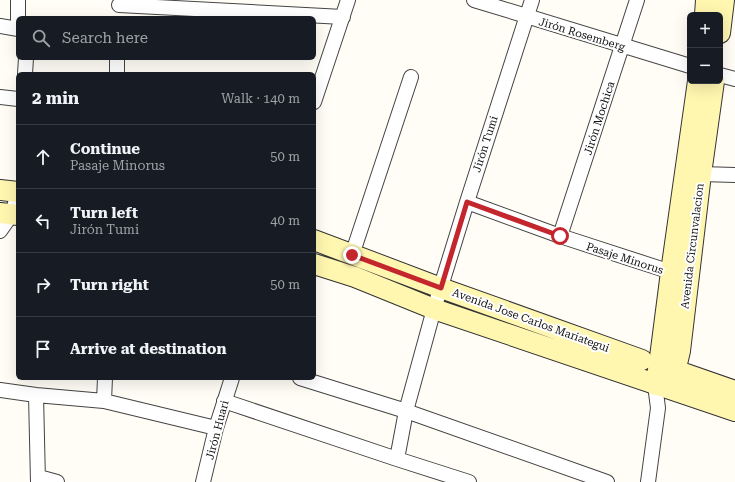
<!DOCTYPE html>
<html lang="en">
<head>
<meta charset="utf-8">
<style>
  body { margin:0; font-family:"Roboto Serif",serif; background:#242831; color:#f1f3f6 }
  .controls { position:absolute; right:12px; top:12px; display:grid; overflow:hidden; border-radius:6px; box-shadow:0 4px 16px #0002 }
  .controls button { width:36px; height:36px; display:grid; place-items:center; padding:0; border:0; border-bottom:1px solid #363941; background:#171b24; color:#f1f3f6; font:20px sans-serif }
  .stop { position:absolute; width:12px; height:12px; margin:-9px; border:3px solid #c4262e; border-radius:50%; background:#fff }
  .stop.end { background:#c4262e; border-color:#fff; box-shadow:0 1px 4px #0008 }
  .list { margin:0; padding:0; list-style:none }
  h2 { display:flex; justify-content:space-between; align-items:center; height:52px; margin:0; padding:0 16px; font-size:17px }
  h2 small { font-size:13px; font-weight:400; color:#9ea1a6 }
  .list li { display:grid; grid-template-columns:26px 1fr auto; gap:12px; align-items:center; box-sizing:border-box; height:64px; padding:0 16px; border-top:1px solid #363941 }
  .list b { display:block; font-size:15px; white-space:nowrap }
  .list p { margin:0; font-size:13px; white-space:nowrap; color:#9ea1a6 }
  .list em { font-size:13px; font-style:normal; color:#9ea1a6 }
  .icon { flex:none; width:22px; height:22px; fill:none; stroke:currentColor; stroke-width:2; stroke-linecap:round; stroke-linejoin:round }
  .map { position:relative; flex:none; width:735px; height:482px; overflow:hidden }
  .search { position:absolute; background:#171b24; box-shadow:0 4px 16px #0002; left:16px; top:16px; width:300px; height:44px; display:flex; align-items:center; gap:10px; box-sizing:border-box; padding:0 14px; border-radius:6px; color:#9ea1a6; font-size:15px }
  .panel { position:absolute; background:#171b24; box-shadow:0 4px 16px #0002; left:16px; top:72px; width:300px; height:308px; border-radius:6px }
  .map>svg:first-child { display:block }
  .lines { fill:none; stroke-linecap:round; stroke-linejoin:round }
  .street-casing { stroke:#444; stroke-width:16 }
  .secondary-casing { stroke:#333; stroke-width:22 }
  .street { stroke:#fff; stroke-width:14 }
  .secondary { stroke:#fff6b0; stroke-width:20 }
  .route { stroke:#c4262e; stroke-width:5 }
  .labels { text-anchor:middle; stroke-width:4; stroke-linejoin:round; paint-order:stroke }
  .street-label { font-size:11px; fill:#111; stroke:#fff }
</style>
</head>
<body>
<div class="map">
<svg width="735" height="482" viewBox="0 0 735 482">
  <rect width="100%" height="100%" fill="#fffdf5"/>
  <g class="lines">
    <defs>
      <path id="street" d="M474,0L690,66
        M119,5L343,17
        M0,26L18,29
        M18,29V0
        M25,74L26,58
        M117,74V58
        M720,75L735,79
        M0,97L18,99
        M314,102L348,0
        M701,174L735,175
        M467,202L560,236L671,272
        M0,231L12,214L18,193
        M560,236L637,0
        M352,255L411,77
        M300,378L406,411L607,482
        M0,390L36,395L104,401L216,428
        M36,395L38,482
        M104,401L105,378
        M224,401L397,459L469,482
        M397,459L406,411L434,309L467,202L532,0
        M39,477L57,482
        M203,482L216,428L232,378
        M648,482L658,408L655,385"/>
      <path id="secondary" d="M705,15L706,0
        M720,33L724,0
        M0,190L18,192
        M0,213L18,215
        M314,240L441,288L642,360
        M314,264L355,277L434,309L735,411
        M663,366L735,391
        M655,385L659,365L671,272L698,81
        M671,389L680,351L701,174L714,81"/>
    </defs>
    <use href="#street" class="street-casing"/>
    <use href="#secondary" class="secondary-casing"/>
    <use href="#street" class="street"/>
    <use href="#secondary" class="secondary"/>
  </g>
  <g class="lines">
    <path class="route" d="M352,255L441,288L467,202L560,236"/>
  </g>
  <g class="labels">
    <g class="street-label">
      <text transform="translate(582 34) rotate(17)" y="4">Jirón Rosemberg</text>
      <text transform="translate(599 118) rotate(-72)" y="4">Jirón Mochica</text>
      <text transform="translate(485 144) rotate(-72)" y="4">Jirón Tumi</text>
      <text transform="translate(692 246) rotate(-83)" y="4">Avenida Circunvalacion</text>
      <text transform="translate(625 258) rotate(18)" y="4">Pasaje Minorus</text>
      <text transform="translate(531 320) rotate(20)" y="4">Avenida Jose Carlos Mariategui</text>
      <text transform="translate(217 430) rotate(-75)" y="4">Jirón Huari</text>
    </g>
  </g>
</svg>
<div class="controls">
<button>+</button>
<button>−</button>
</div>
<div class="stop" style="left:560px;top:236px"></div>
<div class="stop end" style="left:352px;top:255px"></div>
<div class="search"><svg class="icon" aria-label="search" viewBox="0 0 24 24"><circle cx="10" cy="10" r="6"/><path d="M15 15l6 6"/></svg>Search here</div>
<section class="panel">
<h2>2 min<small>Walk · 140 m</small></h2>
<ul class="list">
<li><svg class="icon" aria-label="ahead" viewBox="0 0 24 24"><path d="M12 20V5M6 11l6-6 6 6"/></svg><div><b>Continue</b><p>Pasaje Minorus</p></div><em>50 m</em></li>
<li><svg class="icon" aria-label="left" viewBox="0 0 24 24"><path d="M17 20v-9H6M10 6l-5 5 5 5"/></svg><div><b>Turn left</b><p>Jirón Tumi</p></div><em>40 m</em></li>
<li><svg class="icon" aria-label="right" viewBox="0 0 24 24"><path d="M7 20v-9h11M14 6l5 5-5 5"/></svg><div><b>Turn right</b></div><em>50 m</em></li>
<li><svg class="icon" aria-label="arrive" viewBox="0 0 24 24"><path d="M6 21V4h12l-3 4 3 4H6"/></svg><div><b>Arrive at destination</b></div></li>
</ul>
</section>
</div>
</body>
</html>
